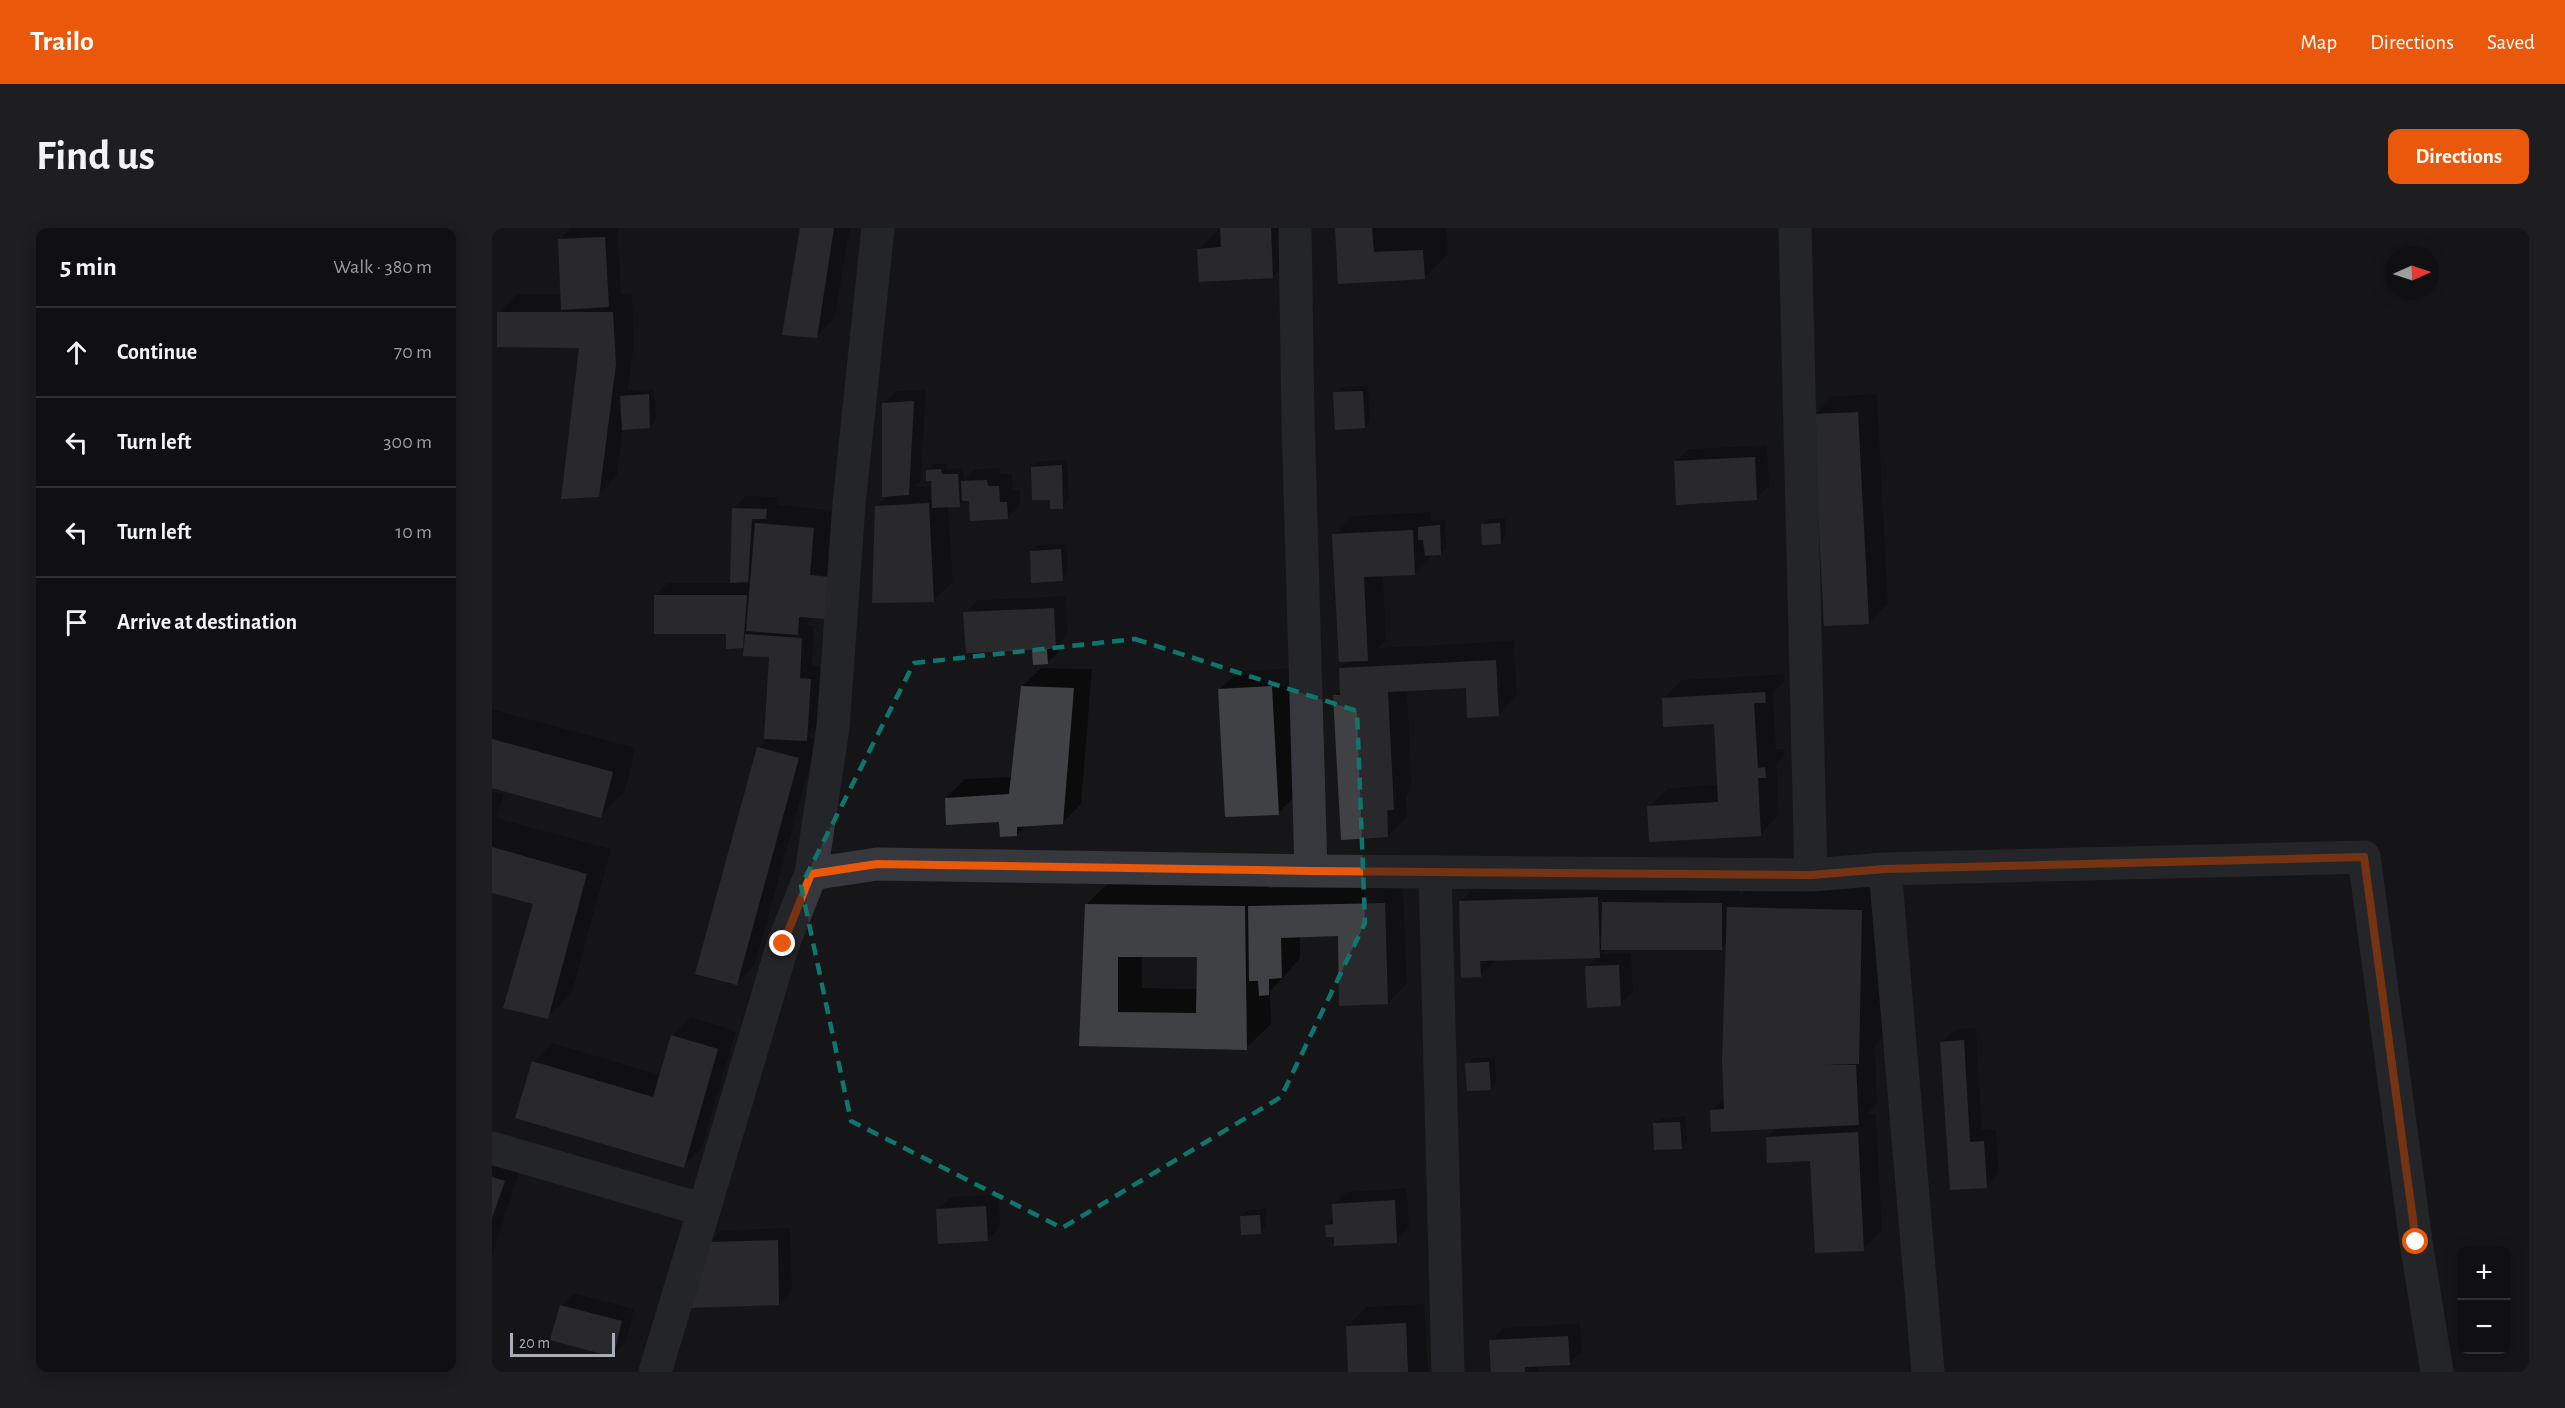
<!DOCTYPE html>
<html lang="en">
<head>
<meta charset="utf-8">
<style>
  body { margin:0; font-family:"Alegreya Sans",sans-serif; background:#1e1e20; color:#f1f3f6 }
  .controls { position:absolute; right:18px; bottom:18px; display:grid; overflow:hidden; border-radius:12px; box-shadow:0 3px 15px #0003 }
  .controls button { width:54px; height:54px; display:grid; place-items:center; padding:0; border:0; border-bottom:2px solid #303032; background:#101012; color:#f1f3f6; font:30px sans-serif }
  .compass { position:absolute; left:1893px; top:18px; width:54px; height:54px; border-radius:50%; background:#101012; box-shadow:0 3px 15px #0003; rotate:87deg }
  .scale { position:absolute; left:18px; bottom:15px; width:105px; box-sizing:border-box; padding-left:6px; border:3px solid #a8adb8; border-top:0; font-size:16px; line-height:21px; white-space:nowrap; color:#a8adb8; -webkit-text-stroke:4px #111113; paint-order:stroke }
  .stop { position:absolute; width:18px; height:18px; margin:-14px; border:4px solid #ea580c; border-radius:50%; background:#fff }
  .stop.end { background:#ea580c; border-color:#fff; box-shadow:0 2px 6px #0008 }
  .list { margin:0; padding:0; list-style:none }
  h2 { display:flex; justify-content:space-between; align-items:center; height:78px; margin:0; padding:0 24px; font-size:26px }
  h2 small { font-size:20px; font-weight:400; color:#9c9d9f }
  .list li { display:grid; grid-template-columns:39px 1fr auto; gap:18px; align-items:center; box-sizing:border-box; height:90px; padding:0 24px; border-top:2px solid #303032 }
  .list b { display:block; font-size:22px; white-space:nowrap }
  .list em { font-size:20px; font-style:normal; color:#9c9d9f }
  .icon { flex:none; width:33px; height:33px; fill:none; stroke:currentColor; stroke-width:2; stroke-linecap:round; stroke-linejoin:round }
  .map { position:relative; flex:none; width:2037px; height:1144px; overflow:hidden; border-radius:12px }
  header { display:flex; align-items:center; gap:36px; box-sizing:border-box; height:84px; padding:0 30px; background:#ea580c; color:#fff }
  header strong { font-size:28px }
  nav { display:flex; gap:33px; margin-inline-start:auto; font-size:21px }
  .intro { display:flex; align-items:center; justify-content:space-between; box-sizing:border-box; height:144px; padding:0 36px }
  h1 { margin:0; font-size:42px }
  .button { padding:15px 27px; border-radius:12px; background:#ea580c; color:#fff; font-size:21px; font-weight:700 }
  main { display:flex; gap:36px; padding:0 36px }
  aside { flex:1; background:#101012; border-radius:12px; box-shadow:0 3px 15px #0003 }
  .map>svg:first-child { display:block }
  .shadow { fill:#0007; fill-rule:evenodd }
  .building { fill:#404145; fill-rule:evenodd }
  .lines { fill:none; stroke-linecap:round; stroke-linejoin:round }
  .minor { stroke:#37383d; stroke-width:33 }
  .route { stroke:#ea580c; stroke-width:8 }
  .marked { fill:none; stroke:#0f766e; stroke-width:4.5; stroke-dasharray:12 8; stroke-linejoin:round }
</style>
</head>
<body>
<header>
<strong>Trailo</strong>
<nav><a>Map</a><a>Directions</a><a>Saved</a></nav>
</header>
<div class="intro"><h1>Find us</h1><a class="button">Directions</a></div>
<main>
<aside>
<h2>5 min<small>Walk · 380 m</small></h2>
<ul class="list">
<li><svg class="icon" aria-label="ahead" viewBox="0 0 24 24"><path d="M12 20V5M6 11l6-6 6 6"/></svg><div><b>Continue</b></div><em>70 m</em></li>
<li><svg class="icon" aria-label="left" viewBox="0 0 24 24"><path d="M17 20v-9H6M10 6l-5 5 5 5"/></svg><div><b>Turn left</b></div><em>300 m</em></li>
<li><svg class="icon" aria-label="left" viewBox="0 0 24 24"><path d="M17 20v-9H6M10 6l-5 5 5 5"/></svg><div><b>Turn left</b></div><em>10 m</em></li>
<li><svg class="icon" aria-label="arrive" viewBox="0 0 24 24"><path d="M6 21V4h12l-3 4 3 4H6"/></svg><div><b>Arrive at destination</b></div></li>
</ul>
</aside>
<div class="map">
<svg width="2037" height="1144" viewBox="0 0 2037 1144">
  <rect width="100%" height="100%" fill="#161618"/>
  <path class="shadow" d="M79,0H126L129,66L140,65L142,116L136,162L162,161L164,192L158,199L131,200L125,248L106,267L89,118L6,85L25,66H70L67,12Z
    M310,0H358L343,90L324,109Z
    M729,0H798L799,30L781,49L706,21Z
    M845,0H955L956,26L932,50L848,54Z
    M876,157L878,193L872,199L842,165L849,159Z
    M434,161L429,253L423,259L441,258L435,242L441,236H455V241L471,240L472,252L483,241L508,240V246H520L521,262H528V277L516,290L478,272H473L467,277L456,278L461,354L442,372L384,279L396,267L391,176L404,163Z
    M1385,166L1396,376L1377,394L1322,187L1341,168Z
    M1275,217L1277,258L1264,271L1183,234L1196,221Z
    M575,232L577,273L571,279L559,270L540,239L546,233Z
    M254,268L287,269L286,277L340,282L336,329L356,331L323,388L314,397L322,398L320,437L331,438L327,499L317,509L325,511L263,737L245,756L267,520L277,510L278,428L253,418L236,420V404L163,367L176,355H239L241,281ZM260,348V355H253Z
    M939,284V293L953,292L955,320L949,326H941L922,345L891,347L894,413L886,420L1022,413L1025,468L1006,487L975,459L915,462L920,561L914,568L915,589L896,608L843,468L849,461L848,440L856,432L842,307L861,288ZM893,574H896L897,592H894Z
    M1014,290V308L1008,314L991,297L997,291Z
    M575,316L576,345L570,351L539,323L545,317Z
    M574,368L576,406L568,414V422L555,435L541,420L473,385L486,372Z
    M549,440L600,441L589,576L570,595L535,597L525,607L508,593L454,570L473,551L520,549L531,458Z
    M798,440L805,566L786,585L728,461L747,443Z
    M1292,446V454L1281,465L1284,521H1292V529L1285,536L1287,587L1269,606L1157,579L1176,560L1227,557L1223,495L1171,471L1190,452Z
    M0,481L144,520L133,564L108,588L0,558Z
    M0,563L12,566L5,590L119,621L80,765L55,790L43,675L0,663Z
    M619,652L777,654V660L911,657L915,756L896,775L847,707L808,708V730L778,764L779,796L754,820L589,816L595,676ZM650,727L706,728V761L650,760Z
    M987,655L1248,657V668L1261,655L1394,659L1390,810L1383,818L1385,876L1375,886H1384L1390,1002L1372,1021L1319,931L1275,909L1286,899L1219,882L1233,869L1236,714L1229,721L1115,720L1109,726L1139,725L1141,764L1128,777L1095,739L1106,728L1005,731L988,748L969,674Z
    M199,789L244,803L210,920L192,938L41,834L60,815L169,847L180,808Z
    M1484,800L1490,902L1504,901L1507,945L1494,958L1460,961L1450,814L1463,801Z
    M1003,829L1004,855L998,861L975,836L981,830Z
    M1194,888L1195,913L1189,919L1162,896L1169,890Z
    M0,924L31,934L0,1028Z
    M915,960L917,1000L904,1013L843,1007L835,997L842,989V976L855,964Z
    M507,966L508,999L496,1012L446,981L459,969Z
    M774,981L775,998L769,1004L749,988L756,982Z
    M298,1000L300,1063L287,1076L217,1015L230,1002Z
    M82,1065L142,1081L134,1115L121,1127L69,1078Z
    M932,1076L936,1144H858L855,1098L874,1079Z
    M1088,1095L1090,1123L1077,1135L1046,1137V1144H1000L999,1112L1011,1100Z"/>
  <path class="building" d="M308,0H342L325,110L290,107Z
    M728,0H779L781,50L707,54L705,21L729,19Z
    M843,0H880L882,24L931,22L933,51L846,56Z
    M113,9L117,79L69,82L66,11Z
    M5,84H121L124,136L107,269L69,271L87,120L5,119Z
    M871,163L873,200L843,202L841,164Z
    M157,166L158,200L130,202L128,168Z
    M422,173L417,267L390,269V175Z
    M1366,184L1377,396L1332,398L1321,186Z
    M1263,229L1265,272L1184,277L1182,233Z
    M570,237L571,281H558V272H540L539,239Z
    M449,241L450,246H466L468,279L440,280L439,253H434V242Z
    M495,252L496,258H507L508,274H515L516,291L478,293L477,273H470L469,253Z
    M437,275L442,374L380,375L383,278Z
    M240,280L275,281L274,291H260L256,354L238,355Z
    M263,295L322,300L318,347L338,349L335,391L307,389L306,407L254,403Z
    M1008,295L1009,316L990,317L989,296Z
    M948,297L949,327L933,328L931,312H926V299Z
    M921,302L923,347L872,349L876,433L847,434L840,306Z
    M569,321L571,353L539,355L538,323Z
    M162,367H255L251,420L234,421V406H162Z
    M562,380L564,420L555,421L556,436L541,437L540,422L474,425L471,384Z
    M253,406L310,410L308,450L319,451L315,513L272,511L277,429L251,428Z
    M1004,432L1007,488L975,490L974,460L896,464L902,582H895L896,609L849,612L841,467H848L847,440Z
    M529,458L582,460L571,596L525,599V608L508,609L507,594L454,597L453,570L517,566Z
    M780,458L787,587L733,589L726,461Z
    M1273,464L1274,475H1262L1266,540L1273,539L1274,550H1266L1269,608L1157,614L1155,578L1226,574L1222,496L1171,499L1170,470Z
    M0,511L121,544L109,590L0,560Z
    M265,519L307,530L245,757L203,746Z
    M0,619L95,646L56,791L11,780L41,676L0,665Z
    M1106,669L1108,730L988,733L989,749L969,750L967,673Z
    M1110,674L1230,675V722H1109Z
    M893,675L896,776L847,778L846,708L789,710L790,750L777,751V767L767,768L766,753H757L756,678Z
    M593,676L753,678L755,822L587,818ZM626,729H705L704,785L626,784Z
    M1235,679L1370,682L1367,836H1334L1364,837L1367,897L1219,904L1218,882L1232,881L1230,833Z
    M1127,737L1129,778L1095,780L1093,738Z
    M179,807L226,821L192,940L23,890L40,833L161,869Z
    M1472,812L1478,914L1492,913L1495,960L1458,962L1448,814Z
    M997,834L999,862L975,863L973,835Z
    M1188,894L1190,921L1162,922L1161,895Z
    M1366,904L1372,1023L1323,1025L1318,933L1275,935L1274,909Z
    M0,949L13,953L0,990Z
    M903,972L905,1015L842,1018V1009H834L833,997L841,996L840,976Z
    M494,978L496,1013L446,1016L444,981Z
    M768,987L769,1006L749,1007L748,988Z
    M286,1012L287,1077L197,1080L216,1014Z
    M68,1077L130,1093L121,1129L58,1112Z
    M914,1095L916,1144H856L854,1098Z
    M1076,1108L1078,1137L1033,1139V1144H999L997,1112Z"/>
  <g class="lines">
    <path class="minor" d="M803,0L806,190L819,643
      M1303,0L1319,647
      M1393,641L1436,1144
      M943,644L956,1144
      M319,646L341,499L357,276L386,0
      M0,920L212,982L163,1144
      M212,982L291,716L319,646L385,636L819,643L1319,647L1393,641L1872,629L1924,1014L1945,1144"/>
  </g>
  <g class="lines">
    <path class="route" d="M291,716L319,646L385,636L819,643L1319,647L1393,641L1872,629L1924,1014"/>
  </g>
  <path d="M0 0H2037V1144H0ZM643,411L865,483L873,695L789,869L570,1000L359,893L309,658L422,435Z" fill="#161618" fill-opacity=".55" fill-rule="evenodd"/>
  <path class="marked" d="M643,411L865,483L873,695L789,869L570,1000L359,893L309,658L422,435Z"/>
</svg>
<div class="controls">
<button>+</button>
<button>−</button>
</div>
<svg class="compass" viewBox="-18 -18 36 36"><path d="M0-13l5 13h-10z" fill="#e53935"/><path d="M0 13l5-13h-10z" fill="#9c9d9f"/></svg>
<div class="scale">20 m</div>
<div class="stop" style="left:1924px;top:1014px"></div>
<div class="stop end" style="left:291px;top:716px"></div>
</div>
</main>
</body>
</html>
